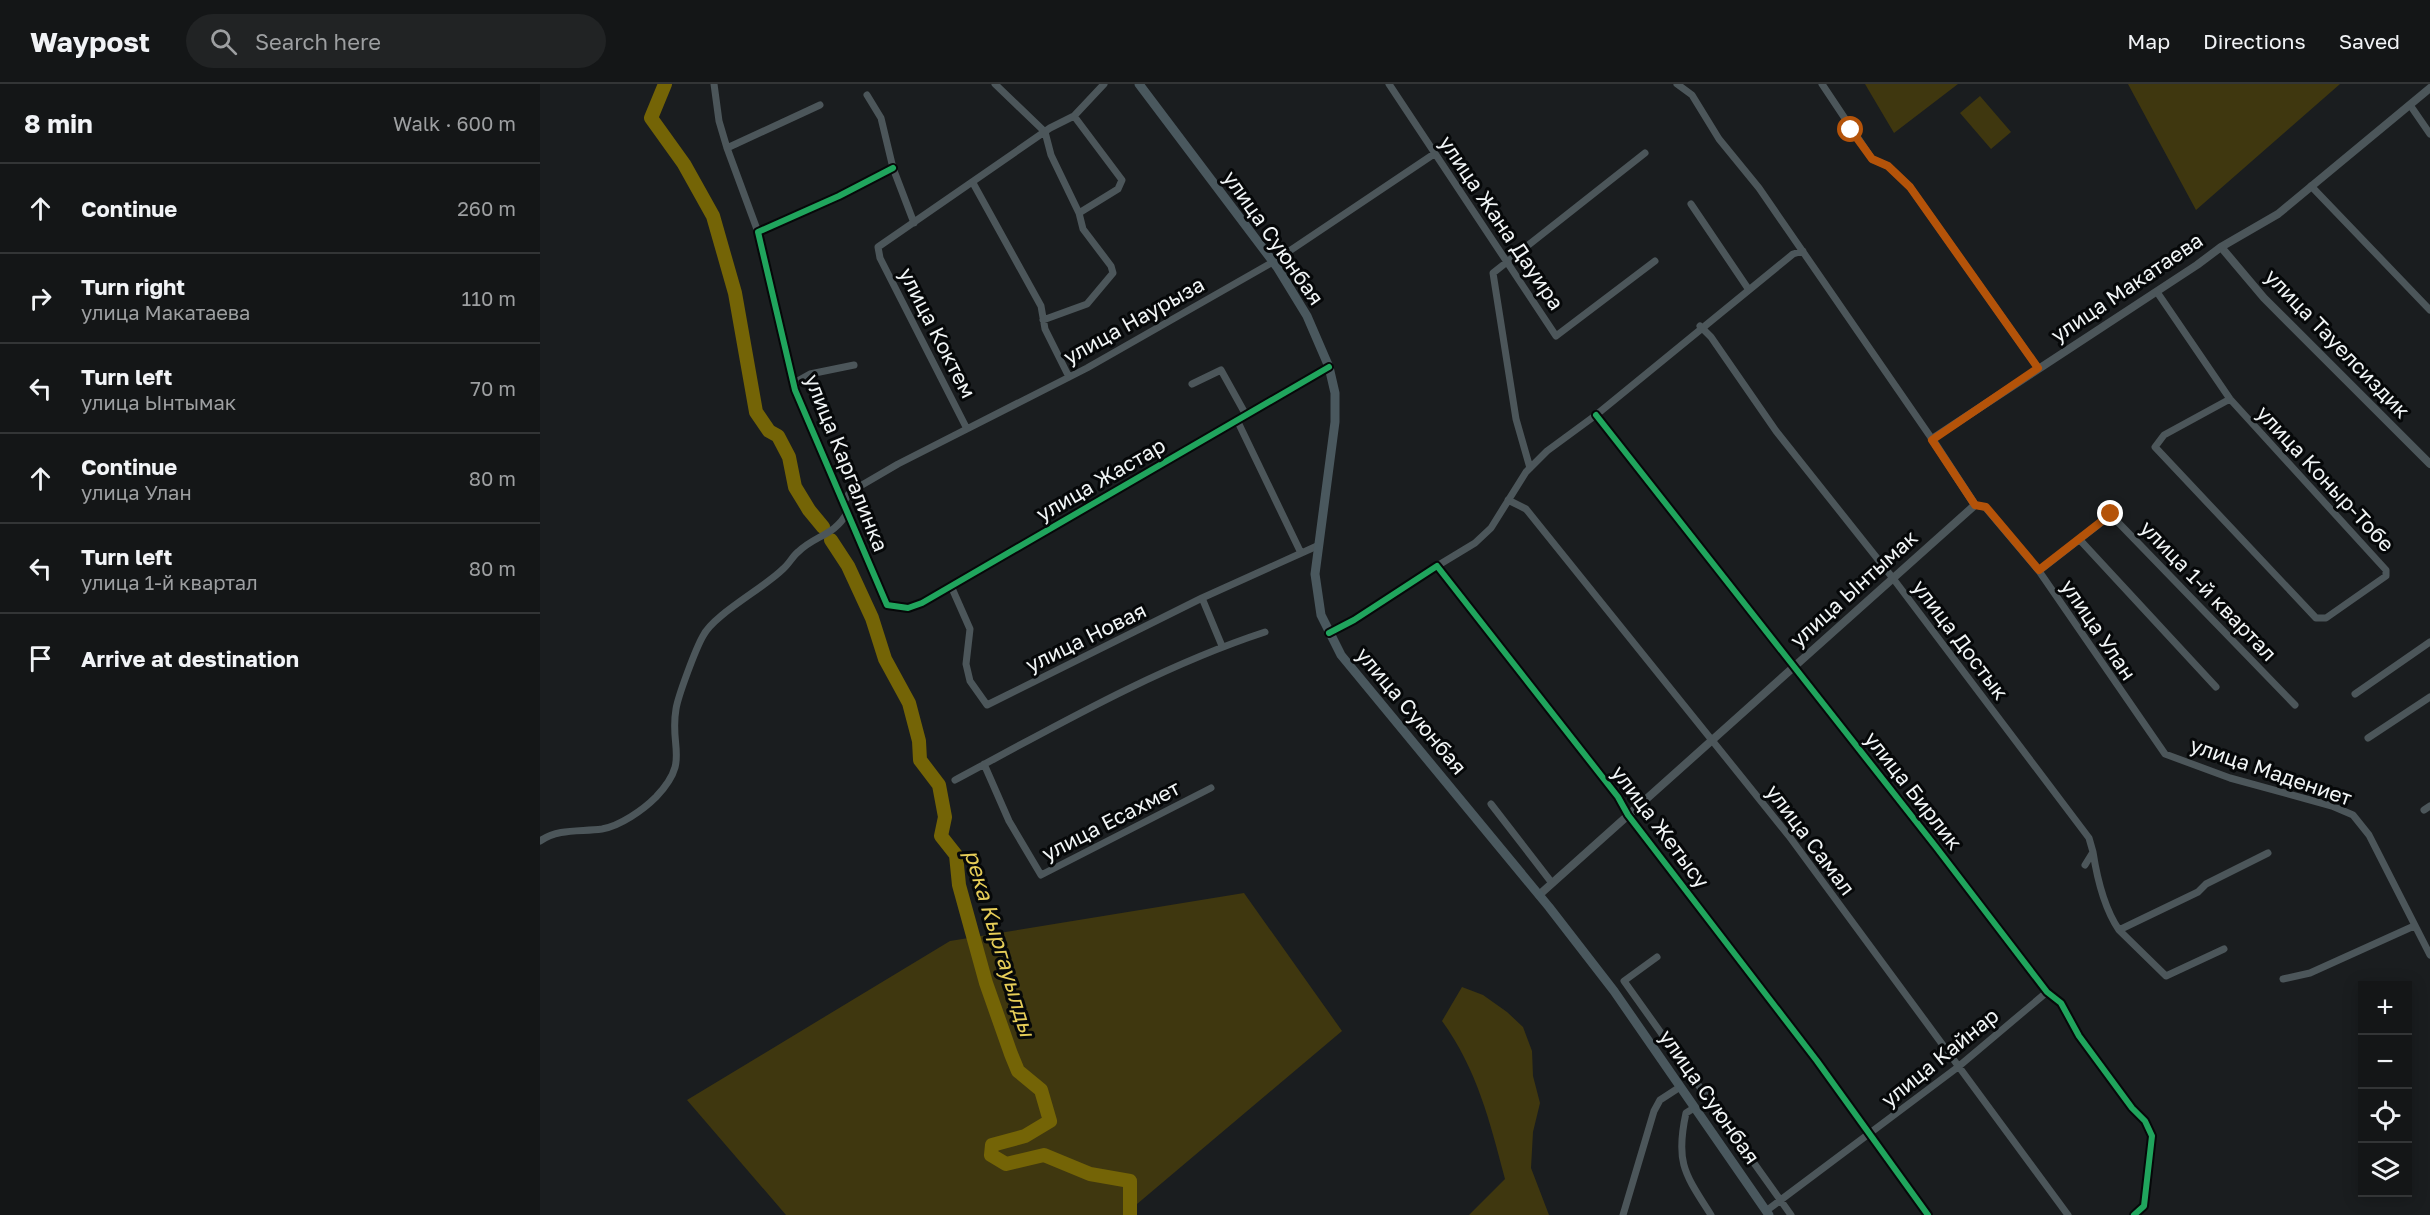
<!DOCTYPE html>
<html lang="en">
<head>
<meta charset="utf-8">
<style>
  body { margin:0; font-family:"Golos Text",sans-serif; background:#212324; color:#f1f3f6 }
  .controls { position:absolute; right:18px; bottom:18px; display:grid; overflow:hidden; border-radius:0px; box-shadow:0 3px 15px #0003 }
  .controls button { width:54px; height:54px; display:grid; place-items:center; padding:0; border:0; border-bottom:2px solid #333536; background:#141617; color:#f1f3f6; font:30px sans-serif }
  .stop { position:absolute; width:18px; height:18px; margin:-14px; border:4px solid #b45309; border-radius:50%; background:#fff }
  .stop.end { background:#b45309; border-color:#fff; box-shadow:0 2px 6px #0008 }
  .list { margin:0; padding:0; list-style:none }
  h2 { display:flex; justify-content:space-between; align-items:center; height:78px; margin:0; padding:0 24px; font-size:26px }
  h2 small { font-size:20px; font-weight:400; color:#9d9fa1 }
  .list li { display:grid; grid-template-columns:39px 1fr auto; gap:18px; align-items:center; box-sizing:border-box; height:90px; padding:0 24px; border-top:2px solid #333536 }
  .list b { display:block; font-size:22px; white-space:nowrap }
  .list p { margin:0; font-size:20px; white-space:nowrap; color:#9d9fa1 }
  .list em { font-size:20px; font-style:normal; color:#9d9fa1 }
  .icon { flex:none; width:33px; height:33px; fill:none; stroke:currentColor; stroke-width:2; stroke-linecap:round; stroke-linejoin:round }
  .map { position:relative; flex:none; width:1890px; height:1131px; overflow:hidden }
  header { display:flex; align-items:center; gap:36px; box-sizing:border-box; height:84px; padding:0 30px; background:#141617; border-bottom:2px solid #333536 }
  header strong { font-size:28px }
  nav { display:flex; gap:33px; margin-inline-start:auto; font-size:21px }
  .search { width:420px; height:54px; background:#212324; display:flex; align-items:center; gap:15px; box-sizing:border-box; padding:0 21px; border-radius:33px; color:#9d9fa1; font-size:22px }
  main { display:flex }
  aside { flex:1; background:#141617 }
  .map>svg:first-child { display:block }
  .green { fill:#3f370f }
  .lines { fill:none; stroke-linecap:round; stroke-linejoin:round }
  .river { stroke:#746406; stroke-width:14 }
  .minor { stroke:#4c565a; stroke-width:7 }
  .tertiary { stroke:#4c565a; stroke-width:8 }
  .secondary { stroke:#4a585e; stroke-width:9 }
  .cycleway-casing { stroke:#060809; stroke-width:10 }
  .cycleway { stroke:#20a55d; stroke-width:6 }
  .route { stroke:#b45309; stroke-width:8 }
  .labels { text-anchor:middle; stroke-width:6; stroke-linejoin:round; paint-order:stroke }
  .street-label { font-size:21px; fill:#f1f5f6; stroke:#060809 }
  .water-label { font-size:22px; font-style:italic; fill:#e6cd58; stroke:#060809 }
</style>
</head>
<body>
<header>
<strong>Waypost</strong>
<div class="search"><svg class="icon" aria-label="search" viewBox="0 0 24 24"><circle cx="10" cy="10" r="6"/><path d="M15 15l6 6"/></svg>Search here</div>
<nav><a>Map</a><a>Directions</a><a>Saved</a></nav>
</header>
<main>
<aside>
<h2>8 min<small>Walk · 600 m</small></h2>
<ul class="list">
<li><svg class="icon" aria-label="ahead" viewBox="0 0 24 24"><path d="M12 20V5M6 11l6-6 6 6"/></svg><div><b>Continue</b></div><em>260 m</em></li>
<li><svg class="icon" aria-label="right" viewBox="0 0 24 24"><path d="M7 20v-9h11M14 6l5 5-5 5"/></svg><div><b>Turn right</b><p>улица Макатаева</p></div><em>110 m</em></li>
<li><svg class="icon" aria-label="left" viewBox="0 0 24 24"><path d="M17 20v-9H6M10 6l-5 5 5 5"/></svg><div><b>Turn left</b><p>улица Ынтымак</p></div><em>70 m</em></li>
<li><svg class="icon" aria-label="ahead" viewBox="0 0 24 24"><path d="M12 20V5M6 11l6-6 6 6"/></svg><div><b>Continue</b><p>улица Улан</p></div><em>80 m</em></li>
<li><svg class="icon" aria-label="left" viewBox="0 0 24 24"><path d="M17 20v-9H6M10 6l-5 5 5 5"/></svg><div><b>Turn left</b><p>улица 1-й квартал</p></div><em>80 m</em></li>
<li><svg class="icon" aria-label="arrive" viewBox="0 0 24 24"><path d="M6 21V4h12l-3 4 3 4H6"/></svg><div><b>Arrive at destination</b></div></li>
</ul>
</aside>
<div class="map">
<svg width="1890" height="1131" viewBox="0 0 1890 1131">
  <rect width="100%" height="100%" fill="#1a1d1f"/>
  <path class="green" d="M1325,0H1418L1354,49Z
    M1588,0H1800L1656,126Z
    M1440,12L1471,48L1451,65L1420,29Z
    M704,809L802,947L584,1131H246L147,1016L410,857Z
    M922,903L943,911L967,928L983,943L992,967L993,992L1000,1019L993,1048L991,1084L1009,1131H929L965,1095C950,1038 937,985 902,937Z"/>
  <g class="lines">
    <path class="river" d="M125,0L111,34L144,80L173,132L195,209L216,328L229,347L238,352L249,373L255,403L269,426L283,443
      M291,456L308,482L332,534L345,575L369,619L379,657L380,676L399,701L405,733L401,752L416,771L419,801L446,899L471,970L478,987L501,1006L510,1037L485,1052L452,1061L451,1071L466,1080L504,1071L550,1090L590,1097V1131"/>
    <path class="minor" d="M174,0L179,37L187,64L218,148
      M455,0L505,48L511,71L539,129L543,145L571,182L573,189L547,220L503,236
      M849,0L1016,252L1115,177
      M1137,0L1152,11L1179,55L1219,104L1392,355
      M1282,0L1332,75L1348,82L1370,103L1498,284
      M327,11L341,34L353,84L374,139
      M1870,21L1890,50
      M534,32L582,96L578,105L539,129
      M187,64L280,21
      M353,84L299,112L218,148L255,306L347,521L368,524L382,519L789,283
      M433,99L501,222L505,245L529,293
      M1771,102L1890,226
      M1151,120L1209,206
      M1617,208L1690,315L1846,486V492L1786,534H1776L1615,363L1624,351L1690,315
      M1160,242L1171,253L1236,347L1352,493L1549,754L1553,768L1545,781
      M254,299L270,290L314,281
      M652,300L681,286L706,331
      M1056,331L1396,763L1507,908L1521,919L1539,952L1592,1024L1605,1037L1612,1052L1604,1122L1594,1131
      M697,336L761,469
      M427,345L340,174L338,163L510,44L534,32L564,0
      M990,384L976,335L953,189L1105,69
      M968,416L986,425L1249,752L1528,1131
      M303,419L310,408L358,380L547,284L733,178L894,70
      M1435,421L1445,423L1499,487L1625,670L1690,694L1792,722L1813,731L1829,751L1890,871
      M1539,455L1676,603
      M897,482L935,459L951,444L986,388L1007,367L1056,331L1253,170L1263,167
      M1499,487L1571,431L1755,621
      M411,502L430,545L426,580L430,597L447,621L662,514L777,462
      M662,514L682,562
      M789,549L814,536L897,482L1078,713L1088,731L1277,977L1388,1131
      M1815,610L1890,558
      M1828,654L1890,613
      M444,680L469,737L501,791L671,704
      M415,696C514,643 618,583 725,548
      M951,720L1012,799
      M1884,726L1890,722
      M0,757C19,744 40,748 62,745C80,742 103,726 116,713C151,676 129,665 136,625C138,612 156,564 163,552C173,531 224,504 243,485C249,480 252,473 258,468C275,451 294,452 307,429
      M1553,768C1557,794 1564,824 1579,846L1658,808L1666,800L1728,769
      M1579,846L1626,892L1684,865
      M1117,873L1084,897L1251,1131
      M1743,895L1770,889L1874,842
      M1154,1024L1146,1029C1135,1079 1145,1090 1171,1131
      M1226,1127L1418,983L1507,908
      M1083,1131L1114,1027L1120,1016L1140,1003"/>
    <path class="tertiary" d="M1681,163L1724,214L1890,380
      M999,811L1435,421L1392,355L1657,181L1681,163L1738,130L1890,4"/>
    <path class="secondary" d="M599,0L737,183L767,232L789,283L795,309V338L775,490L781,531L801,571L1009,823L1074,907L1229,1131"/>
    <defs>
      <path id="cycleway" d="M353,84L299,112L218,148L255,306L347,521L368,524L382,519L789,283
        M1056,331L1396,763L1507,908L1521,919L1539,952L1592,1024L1605,1037L1612,1052L1604,1122L1594,1131
        M789,549L814,536L897,482L1078,713L1088,731L1277,977L1388,1131"/>
    </defs>
    <use href="#cycleway" class="cycleway-casing"/>
    <use href="#cycleway" class="cycleway"/>
  </g>
  <g class="lines">
    <path class="route" d="M1311,46L1332,75L1348,82L1370,103L1498,284L1392,356L1435,421L1446,423L1499,486L1571,430"/>
  </g>
  <g class="labels">
    <g class="street-label">
      <text transform="translate(961 139) rotate(56)" y="7">улица Жана Дауира</text>
      <text transform="translate(733 154) rotate(55)" y="7">улица Суюнбая</text>
      <text transform="translate(1587 204) rotate(-34)" y="7">улица Макатаева</text>
      <text transform="translate(594 237) rotate(-29)" y="7">улица Наурыза</text>
      <text transform="translate(397 249) rotate(63)" y="7">улица Коктем</text>
      <text transform="translate(1797 260) rotate(46)" y="7">улица Тауелсиздик</text>
      <text transform="translate(306 379) rotate(68)" y="7">улица Каргалинка</text>
      <text transform="translate(1785 395) rotate(47)" y="7">улица Коныр-Тобе</text>
      <text transform="translate(561 396) rotate(-30)" y="7">улица Жастар</text>
      <text transform="translate(1314 505) rotate(-42)" y="7">улица Ынтымак</text>
      <text transform="translate(1668 507) rotate(46)" y="7">улица 1-й квартал</text>
      <text transform="translate(1558 546) rotate(56)" y="7">улица Улан</text>
      <text transform="translate(546 554) rotate(-26)" y="7">улица Новая</text>
      <text transform="translate(1420 556) rotate(53)" y="7">улица Достык</text>
      <text transform="translate(871 627) rotate(50)" y="7">улица Суюнбая</text>
      <text transform="translate(1731 688) rotate(19)" y="7">улица Мадениет</text>
      <text transform="translate(1373 707) rotate(52)" y="7">улица Бирлик</text>
      <text transform="translate(571 737) rotate(-27)" y="7">улица Есахмет</text>
      <text transform="translate(1120 743) rotate(53)" y="7">улица Жетысу</text>
      <text transform="translate(1270 756) rotate(53)" y="7">улица Самал</text>
      <text transform="translate(1400 974) rotate(-39)" y="7">улица Кайнар</text>
      <text transform="translate(1169 1013) rotate(55)" y="7">улица Суюнбая</text>
    </g>
    <g class="water-label">
      <text transform="translate(460 859) rotate(73)" y="8">река Кыргауылды</text>
    </g>
  </g>
</svg>
<div class="controls">
<button>+</button>
<button>−</button>
<button><svg class="icon" aria-label="locate" viewBox="0 0 24 24"><circle cx="12" cy="12" r="6"/><path d="M12 2v4M12 18v4M2 12h4M18 12h4"/></svg></button>
<button><svg class="icon" aria-label="layers" viewBox="0 0 24 24"><path d="M12 4l9 5-9 5-9-5zM3 14l9 5 9-5"/></svg></button>
</div>
<div class="stop" style="left:1311px;top:46px"></div>
<div class="stop end" style="left:1571px;top:430px"></div>
</div>
</main>
</body>
</html>
